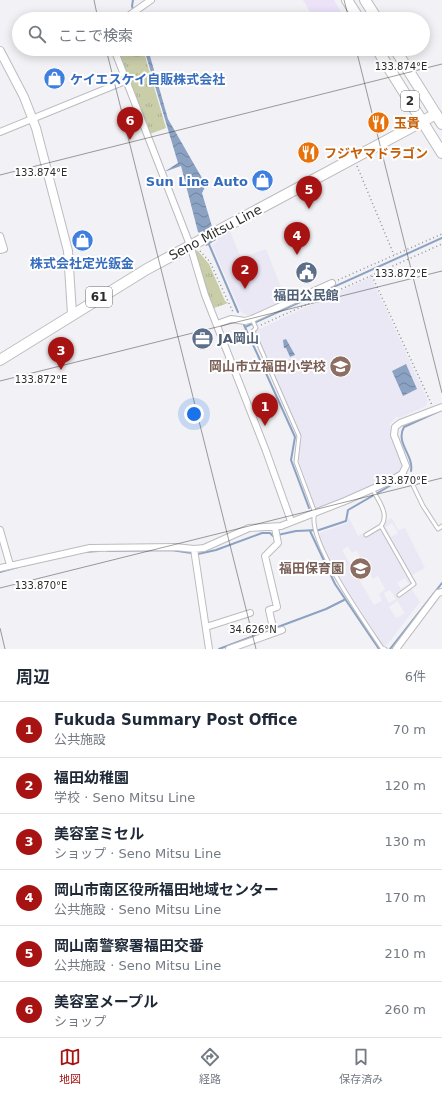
<!DOCTYPE html>
<html lang="ja">
<head>
<meta charset="utf-8">
<style>
  body { margin:0; font-family:"DejaVu Sans","Noto Sans JP",sans-serif; background:#f2f2f3; color:#1f2937 }
  .you { position:absolute; left:194px; top:414px; width:14px; height:14px; margin:-10px; border:3px solid #fff; border-radius:50%; background:#1a73e8; box-shadow:0 0 0 6px #1a73e833 }
  .badge { display:grid; place-items:center; width:26px; height:26px; border-radius:50%; background:#a71212; color:#fff; font-size:13px; font-weight:700 }
  .pin { position:absolute; translate:-50% -33px; filter:drop-shadow(0 1px 2px #0008) }
  .pin::after { content:''; position:absolute; top:21px; width:14px; height:12px; background:inherit; clip-path:polygon(0 0,100% 0,50% 100%) }
  .list { margin:0; padding:0; list-style:none }
  h2 { display:flex; justify-content:space-between; align-items:center; height:52px; margin:0; padding:0 16px; font-size:17px }
  h2 small { font-size:13px; font-weight:400; color:#747a83 }
  .list li { display:grid; grid-template-columns:26px 1fr auto; gap:12px; align-items:center; box-sizing:border-box; height:56px; padding:0 16px; border-top:1px solid #e0e1e3 }
  .list b { display:block; font-size:15px; white-space:nowrap }
  .list p { margin:0; font-size:13px; white-space:nowrap; color:#747a83 }
  .list em { font-size:13px; font-style:normal; color:#747a83 }
  .icon { flex:none; width:22px; height:22px; fill:none; stroke:currentColor; stroke-width:2; stroke-linecap:round; stroke-linejoin:round }
  .map { position:relative; flex:none; width:442px; height:649px; overflow:hidden }
  .search { position:absolute; background:#fff; box-shadow:0 2px 10px #0003; left:12px; right:12px; top:12px; height:44px; display:flex; align-items:center; gap:10px; box-sizing:border-box; padding:0 14px; border-radius:22px; color:#747a83; font-size:15px }
  .sheet { height:388px; background:#fff }
  nav { display:flex; justify-content:space-around; align-items:center; box-sizing:border-box; height:56px; border-top:1px solid #e0e1e3; background:#fff; font-size:11px; color:#747a83 }
  nav a { display:grid; justify-items:center; gap:2px }
  nav .on { color:#a71212 }
  .map>svg:first-child { display:block }
  .commercial { fill:#ece3f9 }
  .built { fill:#eae8f4; fill-rule:evenodd }
  .park { fill:url(#park-tufts) }
  .water { fill:url(#water-waves) }
  .lines { fill:none; stroke-linecap:round; stroke-linejoin:round }
  .stream { stroke:#8ba2c3; stroke-width:2 }
  .service-casing { stroke:#bcbbbf; stroke-width:5 }
  .minor-casing { stroke:#bcbbbf; stroke-width:8 }
  .tertiary-casing { stroke:#bcbbbf; stroke-width:10 }
  .primary-casing { stroke:#bcbbbf; stroke-width:12 }
  .trunk-casing { stroke:#bcbbbf; stroke-width:12 }
  .path { stroke:#949396; stroke-width:1.5; stroke-dasharray:1 3; stroke-linecap:butt }
  .service { stroke:#fff; stroke-width:3 }
  .minor { stroke:#fff; stroke-width:6 }
  .tertiary { stroke:#fff; stroke-width:8 }
  .primary { stroke:#fff; stroke-width:10 }
  .trunk { stroke:#fff; stroke-width:10 }
  .ticks { fill:none; stroke:#2c2c2d; stroke-width:1; stroke-opacity:0.45 }
  .labels { text-anchor:middle; stroke-width:4; stroke-linejoin:round; paint-order:stroke }
  .shield { fill:#fff; stroke:#6b6b6c; stroke-width:1 }
  .shield-label { font-size:12px; font-weight:bold; fill:#2c2c2d }
  .shop-label { font-size:13px; font-weight:bold; fill:#366cbe; stroke:#fff; text-anchor:start }
  .food-label { font-size:13px; font-weight:bold; fill:#c56008; stroke:#fff; text-anchor:start }
  .street-label { font-size:13px; fill:#2c2c2d; stroke:#fff }
  .service-label { font-size:13px; font-weight:bold; fill:#4e5e75; stroke:#fff }
  .education-label { font-size:13px; font-weight:bold; fill:#785e54; stroke:#fff; text-anchor:end }
  .ticks-label { font-size:10px; text-anchor:middle; fill:#2c2c2d; stroke:#fff; stroke-width:4; stroke-linejoin:round; paint-order:stroke }
</style>
</head>
<body>
<div class="map">
<svg width="442" height="649" viewBox="0 0 442 649">
  <defs>
    <pattern id="park-tufts" width="24" height="20" patternUnits="userSpaceOnUse"><rect width="24" height="20" fill="#c9cda8"/><path d="M3 7l-1-3M5 7V3M7 7l1-3M15 17l-1-3M17 17v-4M19 17l1-3" fill="none" stroke="#adb091"/></pattern>
    <pattern id="water-waves" width="16" height="10" patternUnits="userSpaceOnUse"><rect width="16" height="10" fill="#8ba2c3"/><path d="M0 5q4-4 8 0t8 0" fill="none" stroke="#72849f"/></pattern>
  </defs>
  <rect width="100%" height="100%" fill="#f2f1f5"/>
  <path class="commercial" d="M303,0H334L345,19H314Z"/>
  <path class="built" d="M230,231L241,258L266,249L286,300L249,316L241,312L212,245L218,241L217,238Z
    M371,277L428,401L426,406L399,418L397,416L390,424L391,435L401,461V466L397,474L368,489L316,509L298,458L302,437L255,331Z
    M349,518L358,536L392,518L398,530L405,528L425,568L412,575L417,584L411,588L420,602L386,646L383,645L371,629L343,586L319,537L320,533L347,523ZM392,523L398,533L391,537L386,527ZM348,546L352,553L356,550L373,579L378,576L385,589L379,594L382,601L374,605L342,550ZM405,578L409,584L401,589L397,583ZM390,590L396,599L389,603L384,593ZM397,601L405,613L396,618L389,607Z"/>
  <path class="park" d="M118,49H143L166,128L150,134Z
    M197,250L209,264L225,301L228,303L214,308L206,292L195,253Z"/>
  <path class="water" d="M144,49H148L168,119L206,185L202,193L216,240L206,246L200,233L198,232L181,166L164,172L178,163Z
    M286,339L295,355L290,357L286,348H284L283,340Z
    M406,364L417,389L403,396L392,371Z"/>
  <g class="lines">
    <path class="stream" d="M133,0L132,6L136,19
      M208,242L238,312
      M244,325L295,437L291,460L309,508
      M245,327L442,238
      M411,471C414,455 395,443 404,427L442,410
      M310,531L335,584L379,649
      M108,551L171,550L198,554L216,550L262,533H270L273,536L296,531L319,530L346,521L348,510L400,480
      M84,552L98,551
      M22,566L39,562
      M0,572L18,567
      M219,649L326,609L344,600
      M390,649L442,583"/>
    <defs>
      <path id="service" d="M252,319L256,328L253,331L299,436L296,462L315,513C305,538 366,624 382,648L385,649
        M402,474L409,477L423,506L438,529L442,526
        M373,490C378,501 390,514 381,526L414,584L399,595
        M366,535L381,526"/>
      <path id="minor" d="M124,19L151,0
        M114,49L190,245L205,295L266,451L291,521
        M0,132L125,81
        M0,236L4,249L0,250
        M217,324L231,319L245,321L252,319L332,283
        M0,530L10,565
        M194,549L209,649
        M0,568L90,548L175,547L194,549L204,548L249,528L281,526L345,501L390,481L402,474L406,466L394,435L395,427L400,423L442,407
        M206,627L250,613
        M274,632L269,610L277,607L265,556L278,543L275,528
        M229,649L282,630
        M396,649L438,593L442,592"/>
      <path id="tertiary" d="M0,51L24,97L36,128L68,251L72,314"/>
      <path id="primary" d="M0,360L147,269L436,114"/>
      <path id="trunk" d="M347,0L359,19
        M365,0L377,19
        M377,49L442,153
        M395,49L442,124"/>
    </defs>
    <use href="#service" class="service-casing"/>
    <use href="#minor" class="minor-casing"/>
    <use href="#tertiary" class="tertiary-casing"/>
    <use href="#primary" class="primary-casing"/>
    <use href="#trunk" class="trunk-casing"/>
    <path class="path" d="M357,166L394,255
      M200,251L210,262L233,312
      M372,276L432,405
      M338,280L442,234
      M261,325L442,244"/>
    <use href="#service" class="service"/>
    <use href="#minor" class="minor"/>
    <use href="#tertiary" class="tertiary"/>
    <use href="#primary" class="primary"/>
    <use href="#trunk" class="trunk"/>
  </g>
  <path class="ticks" d="M94,0L98,19M344,0L349,19M106,49L256,649M356,49L442,393M0,175L442,64M0,381L442,271M0,588L442,478M0,628L5,649"/>
  <defs>
    <symbol id="shop-disc" viewBox="-11 -11 22 22"><circle r="9.5" fill="#3f7fe0" stroke="#fff"/><path d="M-5-2.5h2.3a2.7 3.5 0 0 1 5.4 0H5L5.5 6h-11ZM-1.5-2.5h3a1.5 2.3 0 0 0-3 0Z" fill="#fff"/></symbol>
    <symbol id="restaurant-disc" viewBox="-11 -11 22 22"><circle r="9.5" fill="#e8710a" stroke="#fff"/><path d="M-5-6h1v4h1v-4h1v4h1v-4h1v5L-1.5 .5V6h-2V.5L-5-1ZM5-6V6H3V1.5H1.5Q1.5-4 5-6Z" fill="#fff"/></symbol>
    <symbol id="civic-disc" viewBox="-11 -11 22 22"><circle r="9.5" fill="#5c6f8a" stroke="#fff"/><path d="M-.6-6.5H3V-4.5H.6V-3L4-1V1h2V6H-6V1h2V-1L-.6-3ZM-1.2 2.5V6h2.4V2.5Z" fill="#fff"/></symbol>
    <symbol id="office-disc" viewBox="-11 -11 22 22"><circle r="9.5" fill="#5c6f8a" stroke="#fff"/><path d="M-6-3h4V-5.5h4V-3h4V5H-6ZM-1-4.5V-3h2v-1.5ZM-6 0V1H6V0Z" fill="#fff"/></symbol>
    <symbol id="school-disc" viewBox="-11 -11 22 22"><circle r="9.5" fill="#8d6e63" stroke="#fff"/><path d="M0-5L7-2L0 1L-7-2ZM-4 1L0 2.5L4 1V4Q0 6-4 4Z" fill="#fff"/></symbol>
  </defs>
  <g fill-rule="evenodd">
    <use href="#shop-disc" x="42" y="66" width="25" height="25"/>
    <use href="#restaurant-disc" x="366" y="110" width="25" height="25"/>
    <use href="#restaurant-disc" x="296" y="140" width="25" height="25"/>
    <use href="#shop-disc" x="250" y="168" width="25" height="25"/>
    <use href="#shop-disc" x="70" y="228" width="25" height="25"/>
    <use href="#civic-disc" x="294" y="260" width="25" height="25"/>
    <use href="#office-disc" x="190" y="326" width="25" height="25"/>
    <use href="#school-disc" x="328" y="354" width="25" height="25"/>
    <use href="#school-disc" x="348" y="556" width="25" height="25"/>
  </g>
  <g class="labels">
    <g class="shield">
      <rect x="401" y="91" width="18" height="20" rx="3"/>
      <rect x="86" y="287" width="26" height="20" rx="3"/>
    </g>
    <g class="shield-label">
      <text x="410" y="105">2</text>
      <text x="99" y="301">61</text>
    </g>
    <g class="shop-label">
      <text x="70" y="84">ケイエスケイ自販株式会社</text>
      <text x="248" y="186" text-anchor="end">Sun Line Auto</text>
      <text x="82" y="268" text-anchor="middle">株式会社定光鈑金</text>
    </g>
    <g class="food-label">
      <text x="394" y="128">玉貴</text>
      <text x="324" y="158">フジヤマドラゴン</text>
    </g>
    <g class="street-label">
      <text transform="translate(215 232) rotate(-28)" y="5">Seno Mitsu Line</text>
    </g>
    <g class="service-label">
      <text x="306" y="300">福田公民館</text>
      <text x="218" y="343" text-anchor="start">JA岡山</text>
    </g>
    <g class="education-label">
      <text x="326" y="371">岡山市立福田小学校</text>
      <text x="344" y="573">福田保育園</text>
    </g>
  </g>
  <g class="ticks-label">
    <text x="401" y="70">133.874°E</text>
    <text x="41" y="176">133.874°E</text>
    <text x="401" y="277">133.872°E</text>
    <text x="41" y="383">133.872°E</text>
    <text x="401" y="484">133.870°E</text>
    <text x="41" y="589">133.870°E</text>
    <text x="253" y="633">34.626°N</text>
  </g>
</svg>
<div class="you"></div>
<div class="pin badge" style="left:265px;top:426px">1</div>
<div class="pin badge" style="left:245px;top:289px">2</div>
<div class="pin badge" style="left:61px;top:370px">3</div>
<div class="pin badge" style="left:297px;top:255px">4</div>
<div class="pin badge" style="left:309px;top:209px">5</div>
<div class="pin badge" style="left:130px;top:140px">6</div>
<div class="search"><svg class="icon" aria-label="search" viewBox="0 0 24 24"><circle cx="10" cy="10" r="6"/><path d="M15 15l6 6"/></svg>ここで検索</div>
</div>
<section class="sheet">
<h2>周辺<small>6件</small></h2>
<ul class="list">
<li><span class="badge">1</span><div><b>Fukuda Summary Post Office</b><p>公共施設</p></div><em>70 m</em></li>
<li><span class="badge">2</span><div><b>福田幼稚園</b><p>学校 · Seno Mitsu Line</p></div><em>120 m</em></li>
<li><span class="badge">3</span><div><b>美容室ミセル</b><p>ショップ · Seno Mitsu Line</p></div><em>130 m</em></li>
<li><span class="badge">4</span><div><b>岡山市南区役所福田地域センター</b><p>公共施設 · Seno Mitsu Line</p></div><em>170 m</em></li>
<li><span class="badge">5</span><div><b>岡山南警察署福田交番</b><p>公共施設 · Seno Mitsu Line</p></div><em>210 m</em></li>
<li><span class="badge">6</span><div><b>美容室メープル</b><p>ショップ</p></div><em>260 m</em></li>
</ul>
</section>
<nav>
<a class="on"><svg class="icon" aria-label="map" viewBox="0 0 24 24"><path d="M3 6l6-2 6 2 6-2v14l-6 2-6-2-6 2zM9 4v14M15 6v14"/></svg>地図</a>
<a><svg class="icon" aria-label="directions" viewBox="0 0 24 24"><path d="M12 3l9 9-9 9-9-9zM9 14v-3h6M13 9l2 2-2 2"/></svg>経路</a>
<a><svg class="icon" aria-label="saved" viewBox="0 0 24 24"><path d="M7 4h10v16l-5-4-5 4z"/></svg>保存済み</a>
</nav>
</body>
</html>
